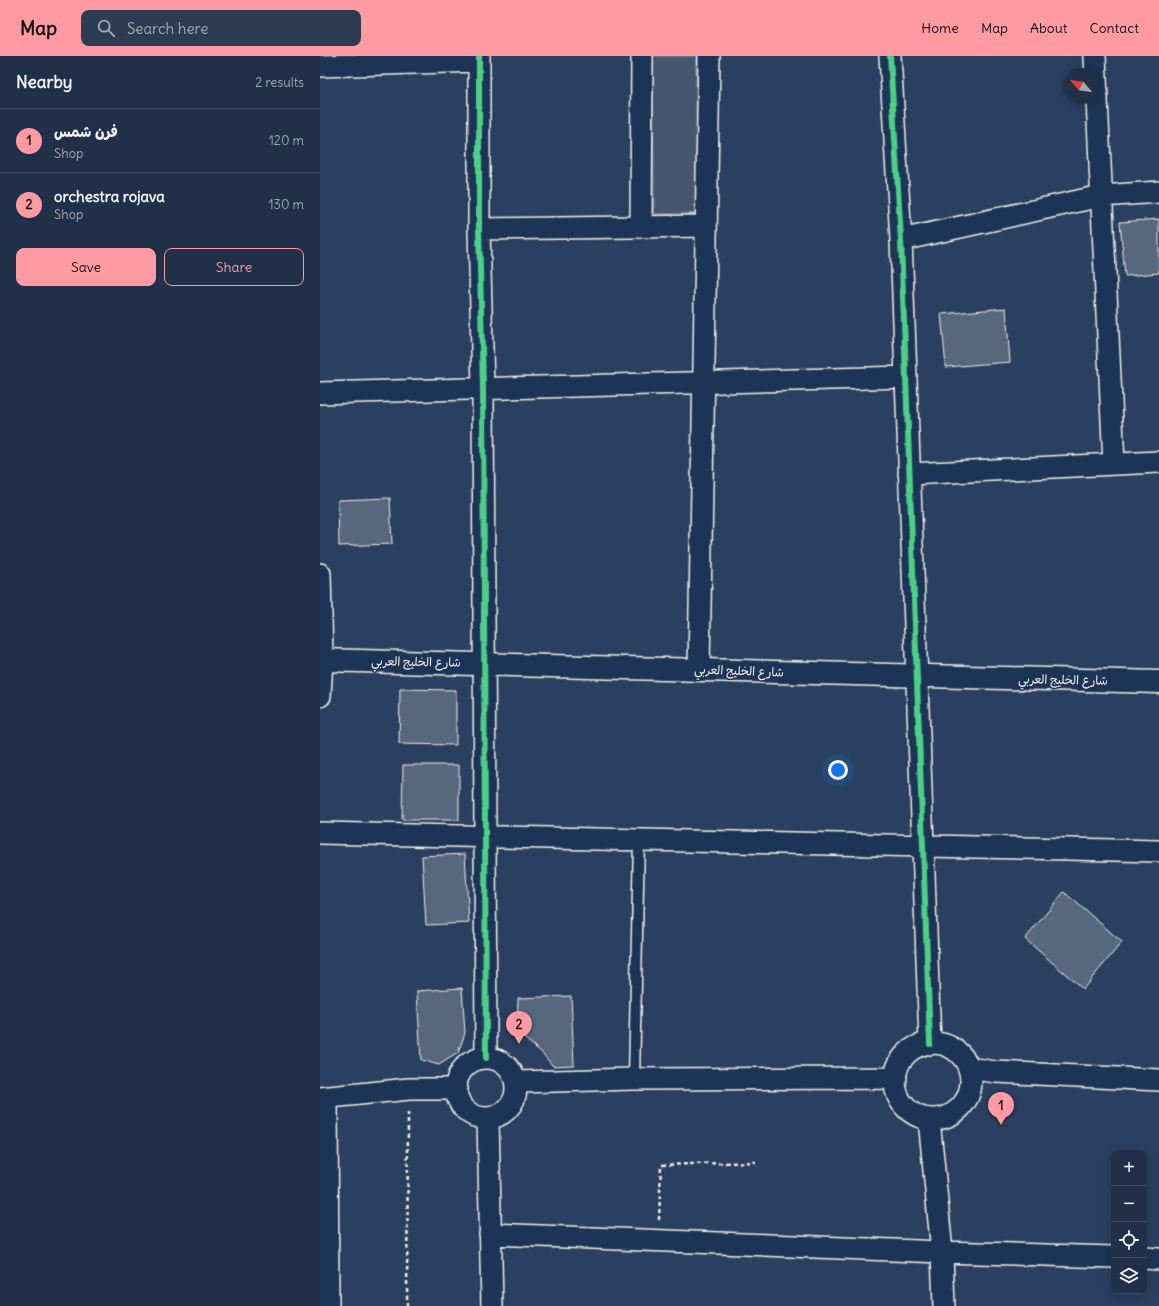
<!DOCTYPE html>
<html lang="en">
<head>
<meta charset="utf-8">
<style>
  body { margin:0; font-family:Delius,"Playpen Sans Arabic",sans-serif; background:#2d3c52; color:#f1f3f6 }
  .controls { position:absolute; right:12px; bottom:12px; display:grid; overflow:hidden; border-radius:8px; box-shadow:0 2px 10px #0003 }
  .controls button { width:36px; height:36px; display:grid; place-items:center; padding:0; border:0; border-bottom:1px solid #3d4b60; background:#203048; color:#f1f3f6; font:20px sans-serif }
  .compass { position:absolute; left:743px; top:12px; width:36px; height:36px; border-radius:50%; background:#203048; box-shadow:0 2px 10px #0003; rotate:299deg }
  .you { position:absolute; left:518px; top:714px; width:14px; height:14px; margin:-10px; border:3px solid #fff; border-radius:50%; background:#1a73e8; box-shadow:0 0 0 6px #1a73e833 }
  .badge { display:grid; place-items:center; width:26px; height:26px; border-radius:50%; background:#ff9aa2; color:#111; font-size:13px; font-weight:700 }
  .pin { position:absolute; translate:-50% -33px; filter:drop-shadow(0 1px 2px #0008) }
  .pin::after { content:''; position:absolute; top:21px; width:14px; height:12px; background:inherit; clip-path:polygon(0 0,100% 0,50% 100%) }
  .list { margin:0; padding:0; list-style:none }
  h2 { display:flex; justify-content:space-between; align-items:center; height:52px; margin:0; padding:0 16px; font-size:17px }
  h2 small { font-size:13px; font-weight:400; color:#a2a9b4 }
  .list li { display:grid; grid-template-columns:26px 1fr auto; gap:12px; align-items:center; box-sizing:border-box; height:64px; padding:0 16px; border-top:1px solid #3d4b60 }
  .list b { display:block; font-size:15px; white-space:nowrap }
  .list p { margin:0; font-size:13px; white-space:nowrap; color:#a2a9b4 }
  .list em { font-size:13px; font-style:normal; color:#a2a9b4 }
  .actions { display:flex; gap:8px; padding:12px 16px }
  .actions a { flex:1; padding:9px 0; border:1px solid #ff9aa2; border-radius:8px; text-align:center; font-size:14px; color:#ff9aa2 }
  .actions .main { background:#ff9aa2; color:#111 }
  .icon { flex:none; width:22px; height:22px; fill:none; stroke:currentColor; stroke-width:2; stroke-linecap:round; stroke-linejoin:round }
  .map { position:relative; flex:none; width:839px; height:1250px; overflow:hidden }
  header { display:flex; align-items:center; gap:24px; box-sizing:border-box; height:56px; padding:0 20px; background:#ff9aa2; color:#111 }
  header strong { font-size:19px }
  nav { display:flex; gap:22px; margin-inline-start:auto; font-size:14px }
  .search { width:280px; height:36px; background:#2d3c52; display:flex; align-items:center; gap:10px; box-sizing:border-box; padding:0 14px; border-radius:8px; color:#a2a9b4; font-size:15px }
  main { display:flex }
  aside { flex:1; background:#203048 }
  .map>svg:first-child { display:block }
  .green { fill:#445771; stroke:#9ca4ac }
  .building { fill:#56677d; stroke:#f4f1e8 }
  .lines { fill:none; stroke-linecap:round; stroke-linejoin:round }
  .service-casing { stroke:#f4f1e8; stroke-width:13 }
  .minor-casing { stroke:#f4f1e8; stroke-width:24 }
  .tertiary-casing { stroke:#f4f1e8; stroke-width:25 }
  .path { stroke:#f4f1e8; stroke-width:2.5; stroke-dasharray:4 3; stroke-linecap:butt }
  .service { stroke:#1d3557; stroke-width:10 }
  .minor { stroke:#1d3557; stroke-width:21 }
  .tertiary { stroke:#1d3557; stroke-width:22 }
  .cycleway-casing { stroke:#1d3557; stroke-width:8 }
  .cycleway { stroke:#4dcf88; stroke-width:6 }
  .labels { text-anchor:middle; stroke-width:3; stroke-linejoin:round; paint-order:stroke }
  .street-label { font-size:12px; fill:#f4f1e8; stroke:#1d3557 }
</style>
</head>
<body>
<header>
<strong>Map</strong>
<div class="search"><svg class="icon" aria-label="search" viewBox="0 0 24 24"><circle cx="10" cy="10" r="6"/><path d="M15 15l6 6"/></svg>Search here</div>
<nav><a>Home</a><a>Map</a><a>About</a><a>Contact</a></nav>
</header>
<main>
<aside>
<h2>Nearby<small>2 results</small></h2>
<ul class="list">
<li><span class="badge">1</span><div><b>فرن شمس</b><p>Shop</p></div><em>120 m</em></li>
<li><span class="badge">2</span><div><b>orchestra rojava</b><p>Shop</p></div><em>130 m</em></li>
</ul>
<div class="actions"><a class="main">Save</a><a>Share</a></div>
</aside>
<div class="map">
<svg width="839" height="1250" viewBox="0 0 839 1250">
  <rect width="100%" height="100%" fill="#2a4060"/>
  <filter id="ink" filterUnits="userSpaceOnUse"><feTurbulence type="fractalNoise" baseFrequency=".025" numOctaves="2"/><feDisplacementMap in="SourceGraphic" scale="8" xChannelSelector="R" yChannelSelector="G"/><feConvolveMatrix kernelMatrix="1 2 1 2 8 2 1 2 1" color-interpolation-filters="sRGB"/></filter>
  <g filter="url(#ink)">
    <path class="green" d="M333,0H376L377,158H334Z"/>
    <path class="building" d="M839,163V217L805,220L800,166Z
      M686,252L690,306L626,311L621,258Z
      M70,442L72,488L19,490L18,444Z
      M80,633L136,634V689L79,688Z
      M83,709H139V764H82Z
      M145,798L149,867L106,869L102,800Z
      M744,836L802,886L763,933L705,883Z
      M142,932L145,977L138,997L119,1009L101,1004L97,935Z
      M251,940L254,1009L233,1010L222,997L197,976L198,942Z"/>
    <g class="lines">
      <defs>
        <path id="service" d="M314,1023L319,784"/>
        <path id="minor" d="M159,0V173L163,332L166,1002
          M570,0L581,184L603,790L610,988
          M775,0L794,408
          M0,10L159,5
          M321,171L322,0
          M159,173L386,170
          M581,184L781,140L839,136
          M0,337L586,321
          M589,418L839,406
          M0,518L2,604L0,640
          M379,614L389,0
          M0,777L839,795
          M575 1025a38 38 0 1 1 76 0a38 38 0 1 1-76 0Z
          M136 1032a30 30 0 1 1 60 0a30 30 0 1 1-60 0Z
          M649,1012L676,1016L839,1024
          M196,1026L314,1023L576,1022
          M7,1041L8,1250
          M0,1042L89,1033H137
          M168,1062L172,1250
          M609,1063L622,1196L624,1250
          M170,1178L622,1196L794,1201
          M824,1202L839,1203"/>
        <path id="tertiary" d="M0,604L839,626"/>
      </defs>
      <use href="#service" class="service-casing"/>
      <use href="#minor" class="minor-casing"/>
      <use href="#tertiary" class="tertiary-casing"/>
      <path class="path" d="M339,1164L341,1109L436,1106
        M87,1250L88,1055"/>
      <use href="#service" class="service"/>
      <use href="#minor" class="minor"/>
      <use href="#tertiary" class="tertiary"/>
      <defs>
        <path id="cycleway" d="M159,0V173L163,332L166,1002
          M570,0L581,184L603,790L610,988"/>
      </defs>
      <use href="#cycleway" class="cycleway-casing"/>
      <use href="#cycleway" class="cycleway"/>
    </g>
  </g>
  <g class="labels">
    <g class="street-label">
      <text transform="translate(96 606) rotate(1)" y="4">شارع الخليج العربي</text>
      <text transform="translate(419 615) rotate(2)" y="4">شارع الخليج العربي</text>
      <text transform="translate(743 624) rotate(1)" y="4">شارع الخليج العربي</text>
    </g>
  </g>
</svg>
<div class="controls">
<button>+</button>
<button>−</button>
<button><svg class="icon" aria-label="locate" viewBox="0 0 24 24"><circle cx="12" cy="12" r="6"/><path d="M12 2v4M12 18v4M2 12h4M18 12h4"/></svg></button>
<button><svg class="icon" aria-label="layers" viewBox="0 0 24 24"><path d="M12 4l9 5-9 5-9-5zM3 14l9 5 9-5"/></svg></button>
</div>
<svg class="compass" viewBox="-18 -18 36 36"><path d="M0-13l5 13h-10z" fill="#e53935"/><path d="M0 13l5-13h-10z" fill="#a2a9b4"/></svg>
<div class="you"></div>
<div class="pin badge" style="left:681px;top:1069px">1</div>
<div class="pin badge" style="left:199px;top:988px">2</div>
</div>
</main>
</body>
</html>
